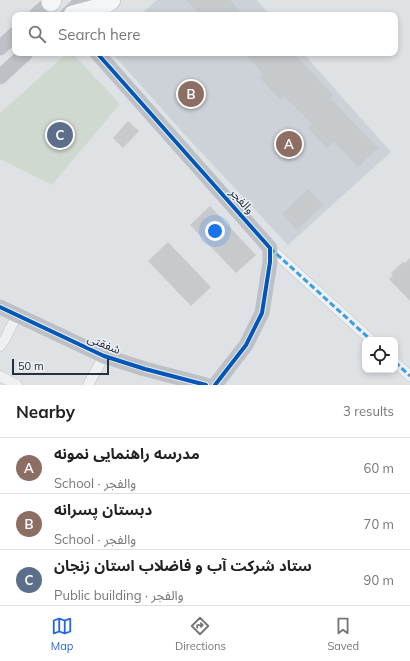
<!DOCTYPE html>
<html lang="en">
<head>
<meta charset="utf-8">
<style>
  body { margin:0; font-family:Mulish,"Noto Sans Arabic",sans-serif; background:#f2f2f2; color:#222 }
  .controls { position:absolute; right:12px; bottom:12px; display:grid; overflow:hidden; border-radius:8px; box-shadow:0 2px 6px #0003 }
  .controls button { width:36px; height:36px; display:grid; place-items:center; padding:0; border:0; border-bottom:1px solid #e0e0e0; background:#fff; color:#222; font:20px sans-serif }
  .scale { position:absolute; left:12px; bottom:10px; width:97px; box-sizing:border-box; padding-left:4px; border:2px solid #26303e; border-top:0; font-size:11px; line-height:14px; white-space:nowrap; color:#26303e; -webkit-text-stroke:3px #ecf0f5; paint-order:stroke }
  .you { position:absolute; left:215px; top:231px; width:14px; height:14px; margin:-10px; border:3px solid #fff; border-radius:50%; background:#1a73e8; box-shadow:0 0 0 6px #1a73e833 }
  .badge { display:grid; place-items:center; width:26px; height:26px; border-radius:50%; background:#2563eb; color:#fff; font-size:13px; font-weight:700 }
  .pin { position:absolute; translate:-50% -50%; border:2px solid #fff; box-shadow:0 1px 4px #0006 }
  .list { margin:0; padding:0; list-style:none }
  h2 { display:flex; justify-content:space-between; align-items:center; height:52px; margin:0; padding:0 16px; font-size:17px }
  h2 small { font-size:13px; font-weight:400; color:#767676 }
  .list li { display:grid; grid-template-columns:26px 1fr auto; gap:12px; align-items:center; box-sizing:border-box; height:56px; padding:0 16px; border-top:1px solid #e0e0e0 }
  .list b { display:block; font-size:15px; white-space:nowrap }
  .list p { margin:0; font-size:13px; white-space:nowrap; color:#767676 }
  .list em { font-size:13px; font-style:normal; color:#767676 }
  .icon { flex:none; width:22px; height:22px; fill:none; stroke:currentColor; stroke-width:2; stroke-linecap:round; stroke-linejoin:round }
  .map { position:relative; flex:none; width:410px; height:385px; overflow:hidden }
  .search { position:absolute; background:#fff; box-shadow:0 2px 6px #0003; left:12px; right:12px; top:12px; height:44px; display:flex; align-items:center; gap:10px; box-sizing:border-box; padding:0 14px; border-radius:8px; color:#767676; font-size:15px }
  .sheet { height:220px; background:#fff }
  nav { display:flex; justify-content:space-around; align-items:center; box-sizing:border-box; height:56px; border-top:1px solid #e0e0e0; background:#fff; font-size:11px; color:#767676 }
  nav a { display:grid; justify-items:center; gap:2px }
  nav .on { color:#2563eb }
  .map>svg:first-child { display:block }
  .built { fill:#cdd2d8 }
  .green { fill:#d0d9d0 }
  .building { fill:#c7cacd }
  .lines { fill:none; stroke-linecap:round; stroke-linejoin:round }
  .street-casing { stroke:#bdc0c3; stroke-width:11 }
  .highway-casing { stroke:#b1b5ba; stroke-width:20 }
  .street { stroke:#eff0f2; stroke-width:10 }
  .secondary { stroke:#bdc1c5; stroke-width:15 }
  .highway { stroke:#f3f5f6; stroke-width:19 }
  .quiet { stroke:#3c9de3; stroke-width:3; stroke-dasharray:6 3; stroke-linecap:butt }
  .cycleway-casing { stroke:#ecf0f5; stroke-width:6 }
  .cycleway { stroke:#0057b8; stroke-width:4 }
  .labels { text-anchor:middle; stroke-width:3; stroke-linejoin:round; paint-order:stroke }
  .street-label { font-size:12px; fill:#26303e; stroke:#ecf0f5 }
</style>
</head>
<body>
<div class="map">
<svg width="410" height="385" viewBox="0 0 410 385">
  <rect width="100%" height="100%" fill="#dfe2e5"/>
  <path class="built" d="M157,0H257L270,15H140Z
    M112,53H303L391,152L288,245L186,136Z"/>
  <path class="green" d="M65,55H74L120,104L52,185L0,159V113Z"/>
  <path class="building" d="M186,0H230L244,15H200Z
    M244,53H294L333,95L330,98L378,148L358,167L334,142L327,148L308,128L312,124L284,96L280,100L259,77L263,74Z
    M128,121L139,131L123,148L113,138Z
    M308,189L323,205L297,230L282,214Z
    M210,206L256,255L236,273L190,225Z
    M168,242L211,287L191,306L148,261Z
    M410,258V301L389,279L393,275L391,273L403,262L405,263Z"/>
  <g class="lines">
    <defs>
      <path id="street" d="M270,248L371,340
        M0,346L5,339L17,315
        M395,362L410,376
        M0,376L17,385
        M88,385L104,356"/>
      <path id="highway" d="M51,2L52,0
        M73,15L99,8L111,0"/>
    </defs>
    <use href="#street" class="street-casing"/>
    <use href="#highway" class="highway-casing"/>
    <use href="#street" class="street"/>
    <path class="secondary" d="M36,15L53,0
      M67,15L83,0
      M0,48L15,34
      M97,53L270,248V262L262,313L246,345L215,385
      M0,77L26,53
      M0,307L104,356L145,369L206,385"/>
    <use href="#highway" class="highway"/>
    <path class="quiet" d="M270,248L371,340
      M395,362L410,376"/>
    <defs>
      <path id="cycleway" d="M97,53L270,248V262L262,313L246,345L215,385
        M0,307L104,356L145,369L206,385"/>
    </defs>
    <use href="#cycleway" class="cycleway-casing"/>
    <use href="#cycleway" class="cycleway"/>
  </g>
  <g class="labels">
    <g class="street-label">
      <text transform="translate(242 201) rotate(48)" y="4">والفجر</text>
      <text transform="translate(104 344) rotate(22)" y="4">شفقتی</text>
    </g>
  </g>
</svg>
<div class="controls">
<button><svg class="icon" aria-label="locate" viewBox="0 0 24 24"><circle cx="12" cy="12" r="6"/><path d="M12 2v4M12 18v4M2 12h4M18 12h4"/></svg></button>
</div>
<div class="scale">50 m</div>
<div class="you"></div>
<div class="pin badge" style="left:289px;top:144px;background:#8d6e63">A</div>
<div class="pin badge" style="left:191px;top:94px;background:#8d6e63">B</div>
<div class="pin badge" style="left:60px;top:135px;background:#5c6f8a">C</div>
<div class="search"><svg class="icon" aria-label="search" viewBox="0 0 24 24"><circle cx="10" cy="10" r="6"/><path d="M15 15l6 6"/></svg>Search here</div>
</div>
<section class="sheet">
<h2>Nearby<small>3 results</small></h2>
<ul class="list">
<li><span class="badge" style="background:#8d6e63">A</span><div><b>مدرسه راهنمایی نمونه</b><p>School · والفجر</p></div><em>60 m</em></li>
<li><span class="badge" style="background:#8d6e63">B</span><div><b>دبستان پسرانه</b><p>School · والفجر</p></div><em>70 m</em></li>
<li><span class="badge" style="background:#5c6f8a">C</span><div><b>ستاد شرکت آب و فاضلاب استان زنجان</b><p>Public building · والفجر</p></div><em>90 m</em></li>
</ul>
</section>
<nav>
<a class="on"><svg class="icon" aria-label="map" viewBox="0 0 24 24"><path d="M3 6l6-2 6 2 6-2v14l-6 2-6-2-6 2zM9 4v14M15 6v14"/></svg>Map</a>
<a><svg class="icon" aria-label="directions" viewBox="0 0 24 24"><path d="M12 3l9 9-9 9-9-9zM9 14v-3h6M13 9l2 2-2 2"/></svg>Directions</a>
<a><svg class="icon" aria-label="saved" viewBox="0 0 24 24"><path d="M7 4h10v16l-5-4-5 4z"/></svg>Saved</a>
</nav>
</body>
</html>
